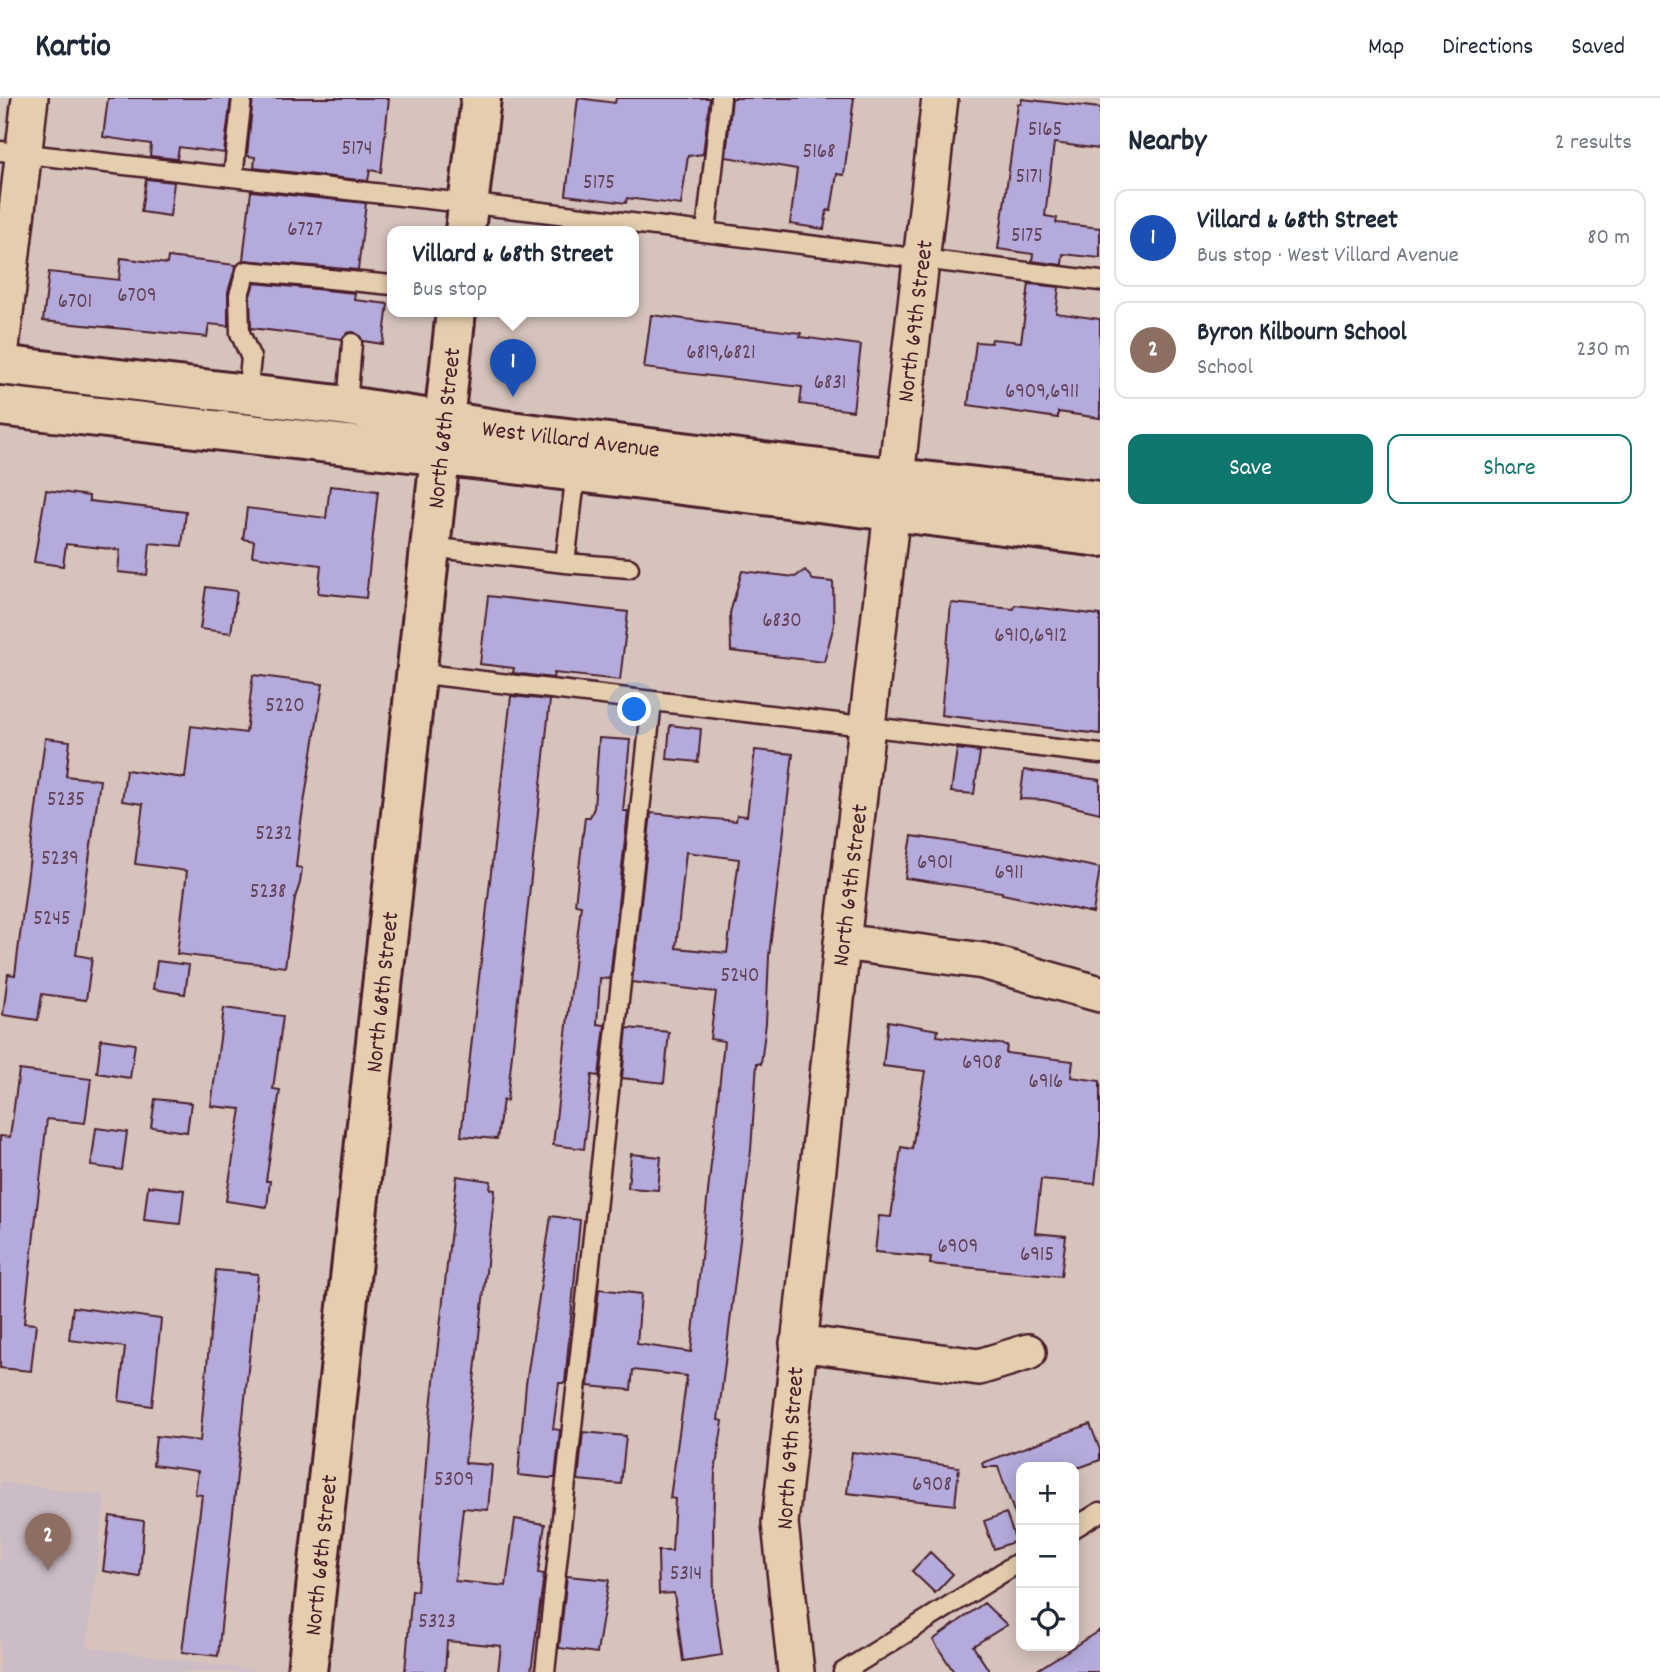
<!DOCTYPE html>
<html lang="en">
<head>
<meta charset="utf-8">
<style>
  body { margin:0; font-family:Dekko,sans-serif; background:#f2f2f3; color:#1f2937 }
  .controls { position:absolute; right:21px; bottom:21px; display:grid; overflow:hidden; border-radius:14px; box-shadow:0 4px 18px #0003 }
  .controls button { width:63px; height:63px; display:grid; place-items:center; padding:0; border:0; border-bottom:2px solid #e0e1e3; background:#fff; color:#1f2937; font:35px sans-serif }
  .you { position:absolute; left:635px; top:612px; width:24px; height:24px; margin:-18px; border:5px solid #fff; border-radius:50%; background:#1a73e8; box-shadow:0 0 0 10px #1a73e833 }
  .badge { display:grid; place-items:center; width:46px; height:46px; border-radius:50%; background:#0f766e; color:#fff; font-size:23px; font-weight:700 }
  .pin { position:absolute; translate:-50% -58px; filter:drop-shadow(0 2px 4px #0008) }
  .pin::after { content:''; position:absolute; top:37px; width:24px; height:21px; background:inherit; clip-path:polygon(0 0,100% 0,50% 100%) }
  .popup { position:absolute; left:387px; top:128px; width:252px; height:91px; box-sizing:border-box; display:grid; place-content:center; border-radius:14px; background:#fff; filter:drop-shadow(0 2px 5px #0005); font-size:23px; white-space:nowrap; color:#747a83 }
  .popup b { font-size:26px; color:#1f2937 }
  .popup::after { content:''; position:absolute; left:50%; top:100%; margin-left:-14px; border:14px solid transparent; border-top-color:#fff }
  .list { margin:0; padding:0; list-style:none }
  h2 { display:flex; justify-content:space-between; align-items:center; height:91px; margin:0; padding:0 28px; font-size:30px }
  h2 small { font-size:23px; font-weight:400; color:#747a83 }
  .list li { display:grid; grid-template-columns:46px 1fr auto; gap:21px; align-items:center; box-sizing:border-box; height:98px; margin:0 14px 14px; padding:0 14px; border:2px solid #e0e1e3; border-radius:14px }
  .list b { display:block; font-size:26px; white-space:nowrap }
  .list p { margin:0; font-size:23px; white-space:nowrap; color:#747a83 }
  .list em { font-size:23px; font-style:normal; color:#747a83 }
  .actions { display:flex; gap:14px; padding:21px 28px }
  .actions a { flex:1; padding:16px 0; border:2px solid #0f766e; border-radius:14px; text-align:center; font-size:24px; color:#0f766e }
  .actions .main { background:#0f766e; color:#fff }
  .icon { flex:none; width:38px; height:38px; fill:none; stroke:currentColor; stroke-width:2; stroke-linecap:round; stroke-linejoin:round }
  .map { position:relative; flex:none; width:1100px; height:1574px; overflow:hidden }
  header { display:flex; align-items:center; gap:42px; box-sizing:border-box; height:98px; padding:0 35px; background:#fff; border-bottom:2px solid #e0e1e3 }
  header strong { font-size:33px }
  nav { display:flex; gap:38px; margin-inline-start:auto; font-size:24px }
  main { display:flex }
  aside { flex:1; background:#fff }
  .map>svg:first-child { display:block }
  .built { fill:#ccbcc6 }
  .building { fill:#b4abdc; stroke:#4a1f2b; stroke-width:2; fill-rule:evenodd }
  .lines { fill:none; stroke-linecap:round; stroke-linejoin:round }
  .lane-casing { stroke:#4a1f2b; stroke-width:23 }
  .street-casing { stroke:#4a1f2b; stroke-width:40 }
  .secondary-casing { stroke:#4a1f2b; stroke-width:44 }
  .lane { stroke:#e5ceae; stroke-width:18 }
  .street { stroke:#e5ceae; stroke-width:35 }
  .secondary { stroke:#e5ceae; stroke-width:38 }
  .labels { text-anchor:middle; stroke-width:7; stroke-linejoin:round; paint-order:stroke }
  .number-label { font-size:21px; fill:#644257 }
  .street-label { font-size:24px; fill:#4a1f2b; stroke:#e5ceae }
</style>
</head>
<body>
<header>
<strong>Kartio</strong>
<nav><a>Map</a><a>Directions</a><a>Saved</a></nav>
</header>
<main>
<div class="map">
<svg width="1100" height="1574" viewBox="0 0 1100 1574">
  <rect width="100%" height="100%" fill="#d6c4bc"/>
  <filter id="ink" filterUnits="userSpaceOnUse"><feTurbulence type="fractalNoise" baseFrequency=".0143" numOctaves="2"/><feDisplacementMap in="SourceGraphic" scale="14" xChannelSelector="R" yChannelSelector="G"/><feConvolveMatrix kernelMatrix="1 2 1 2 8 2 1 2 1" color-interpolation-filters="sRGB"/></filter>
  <g filter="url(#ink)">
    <path class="built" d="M0,1384L105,1397L87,1549L267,1574H0Z"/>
    <path class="building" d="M108,0H231L224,55L179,49L177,61L150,58L151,46L103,39Z
      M253,0H389L381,74L370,72L368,83L254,70L255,59L247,58Z
      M578,0L615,5L616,0H710L703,56L688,58L681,107L627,100L626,105L566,97Z
      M732,0H854L844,77L837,76L831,113L827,112L824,131L790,126L797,71L726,59Z
      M1022,1L1100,10V51L1054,45L1045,118L1057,120L1056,125L1100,130V160L1063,156L1062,167L1032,163L1033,156L998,151L1018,6H1021Z
      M146,81L174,84L170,118L141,114Z
      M251,93L366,105L358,172L243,162Z
      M168,159L236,167L228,194V228L209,226L207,239L43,223L49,174L119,182L121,160L167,166Z
      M254,185L355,195L354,202L388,206L383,246L363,243L354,234L347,235L342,241L251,230L250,198Z
      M1029,186L1059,189L1056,215L1100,221V320L1058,314V320L968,307L976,244L991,245L992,241L1021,244Z
      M651,217L801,235L800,239L861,247L853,313L800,306L802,289L644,270Z
      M330,388L378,393L366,500L318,495L321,467L252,458L254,443L243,441L247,410L326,420Z
      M46,392L89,398V403L186,414L182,448L150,445L147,477L118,474L120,452L66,446L63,468L34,464Z
      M805,472L813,482L833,484L834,527L824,564L731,553L730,515L742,473L795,479Z
      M206,489L237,493L231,535L200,531Z
      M488,498L628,514L620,582L554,575L553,580L513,575L514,570L480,566Z
      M951,505L1014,511L1015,507L1100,517V636L941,617Z
      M253,577L323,586L301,724L296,769L302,770L300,785L295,800L285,869L177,856L187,773L135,766L143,706L122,703L126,672L185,680L191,628L246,635Z
      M511,598L550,602L507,1003L503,1002L497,1041L461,1038Z
      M670,627L701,631L698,664L667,661Z
      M45,640L70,643L66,678L100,682L76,857L92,860L86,902L42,896L38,922L3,917L8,876L15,877Z
      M599,640L630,642L623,713H628L610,881L600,880L597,926L605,927L599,978L592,977L584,1051L553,1047L581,807L575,806L585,719H590L594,710Z
      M957,651L980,654L974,696L951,694Z
      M755,652L793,656L769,858L766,925L761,966L757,965L751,1052L718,1322L723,1323L715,1375L713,1430L714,1501L722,1557L683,1563L674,1495L659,1496L658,1453H672L675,1401L670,1400L687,1278L633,1272L631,1292L588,1288L599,1191L641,1196L637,1246L691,1254L724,943L710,941L716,894L632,884L651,715L736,723L737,717L747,718ZM686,754L739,761L727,855L676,850Z
      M1024,672L1100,682V715L1045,702L1020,701Z
      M912,738L1026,755L1100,770L1093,815L1002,796V794L905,780Z
      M157,863L189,867L185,896L153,891Z
      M224,910L283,918L273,991L280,992L266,1083H270L267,1109L226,1103L241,1011L211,1008Z
      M888,923L938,932L937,938L1007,947L1006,955L1073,963L1071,979L1100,983V1038L1095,1086L1041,1081L1035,1135L1066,1138L1061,1178L930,1166L931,1159L875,1154L879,1118L891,1119L901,1049L912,1051L925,973L883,968Z
      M627,930L669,934L664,985L622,980Z
      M101,941L135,946L130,980L97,975Z
      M19,972L91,981L85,1025L47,1021L24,1225L36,1226L31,1273L0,1270V1038L10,1039Z
      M155,1001L191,1005L187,1034L151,1029Z
      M96,1030L127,1034L122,1072L91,1068Z
      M631,1056L661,1059L658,1092L628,1090Z
      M457,1078L491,1083L490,1091L495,1092L465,1365L492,1367L488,1412L463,1410L455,1483L506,1488L515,1421L545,1426L538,1475L544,1476L531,1574H498L501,1548L447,1543L445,1574H405L412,1492L417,1493L428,1336Z
      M148,1088L184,1092L180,1126L144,1122Z
      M551,1118L580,1122L565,1285H559L553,1331L560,1332L555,1380H548L518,1377L526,1286Z
      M216,1172L258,1176L218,1558L182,1554L202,1397L195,1396L198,1373L153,1367L156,1338L200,1343Z
      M73,1209L161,1221L152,1308L119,1303L125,1249L69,1242Z
      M1090,1326L1100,1352V1362L1081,1369H1021V1424L1018,1425L998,1369H983L982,1365Z
      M583,1334L626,1338L621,1386L578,1382Z
      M852,1354L959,1369L955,1407L847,1395Z
      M1006,1415L1016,1443L994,1451L984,1423Z
      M110,1418L144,1423L140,1479L103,1473Z
      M930,1454L953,1476L935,1495L912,1473Z
      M567,1478L609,1482L597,1555L559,1550Z
      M984,1505L1007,1527L973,1548L990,1574H954L933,1542Z
      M1100,1532V1574H1034Z"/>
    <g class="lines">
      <defs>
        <path id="lane" d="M0,53L526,112L1100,183
          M233,79L242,0
          M706,134L721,0
          M247,298L251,260L240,235L239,197L246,173L392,187
          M347,308L352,245
          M430,449L565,465L576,374
          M565,465L629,470
          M416,575L1100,656
          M1074,1430L1100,1414
          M545,1574L652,603
          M843,1574L1021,1463"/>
        <path id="street" d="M0,258L30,0
          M842,844L983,863L1100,896
          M798,1245L979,1269L1028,1254
          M796,1574L780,1425L846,809L940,0"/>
        <path id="secondary" d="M465,133L481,0
          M0,267L347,308L502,332L862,376L1100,403
          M0,308L498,364L1100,439
          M307,1574L456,213"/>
      </defs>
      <use href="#lane" class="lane-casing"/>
      <use href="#street" class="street-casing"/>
      <use href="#secondary" class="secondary-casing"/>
      <use href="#lane" class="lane"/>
      <use href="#street" class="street"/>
      <use href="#secondary" class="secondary"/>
    </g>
  </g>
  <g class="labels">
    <g class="number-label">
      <text x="1045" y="37">5165</text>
      <text x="357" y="56">5174</text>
      <text x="819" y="59">5168</text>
      <text x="1029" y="84">5171</text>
      <text x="599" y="90">5175</text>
      <text x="305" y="137">6727</text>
      <text x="1027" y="143">5175</text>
      <text x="137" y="203">6709</text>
      <text x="75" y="209">6701</text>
      <text x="721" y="260">6819,6821</text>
      <text x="830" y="290">6831</text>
      <text x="1042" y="299">6909,6911</text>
      <text x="782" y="528">6830</text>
      <text x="1031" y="543">6910,6912</text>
      <text x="285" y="613">5220</text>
      <text x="66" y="707">5235</text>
      <text x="274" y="741">5232</text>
      <text x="60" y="766">5239</text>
      <text x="935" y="770">6901</text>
      <text x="1009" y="780">6911</text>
      <text x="268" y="799">5238</text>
      <text x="52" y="826">5245</text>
      <text x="740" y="883">5240</text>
      <text x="982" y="970">6908</text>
      <text x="1046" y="989">6916</text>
      <text x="958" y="1154">6909</text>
      <text x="1037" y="1162">6915</text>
      <text x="454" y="1387">5309</text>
      <text x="932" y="1392">6908</text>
      <text x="686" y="1481">5314</text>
      <text x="437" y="1529">5323</text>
    </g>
    <g class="street-label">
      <text transform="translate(914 223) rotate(-83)" y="8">North 69th Street</text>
      <text transform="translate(443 330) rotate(-84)" y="8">North 68th Street</text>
      <text transform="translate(571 340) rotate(7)" y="8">West Villard Avenue</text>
      <text transform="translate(849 787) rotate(-83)" y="8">North 69th Street</text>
      <text transform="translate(381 894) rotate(-84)" y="8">North 68th Street</text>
      <text transform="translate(789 1350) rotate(-86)" y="8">North 69th Street</text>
      <text transform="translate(320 1457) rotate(-84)" y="8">North 68th Street</text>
    </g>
  </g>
</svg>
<div class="controls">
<button>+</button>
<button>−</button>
<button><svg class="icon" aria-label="locate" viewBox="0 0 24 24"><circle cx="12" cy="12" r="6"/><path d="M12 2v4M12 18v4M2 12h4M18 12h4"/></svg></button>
</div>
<div class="you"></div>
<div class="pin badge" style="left:513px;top:299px;background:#1a4fb4">1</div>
<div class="popup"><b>Villard &amp; 68th Street</b>Bus stop</div>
<div class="pin badge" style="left:48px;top:1473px;background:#8d6e63">2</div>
</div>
<aside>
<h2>Nearby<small>2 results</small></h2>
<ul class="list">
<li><span class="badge" style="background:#1a4fb4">1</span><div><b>Villard &amp; 68th Street</b><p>Bus stop · West Villard Avenue</p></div><em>80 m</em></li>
<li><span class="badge" style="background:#8d6e63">2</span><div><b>Byron Kilbourn School</b><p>School</p></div><em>230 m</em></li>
</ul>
<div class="actions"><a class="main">Save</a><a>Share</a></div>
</aside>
</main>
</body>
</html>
